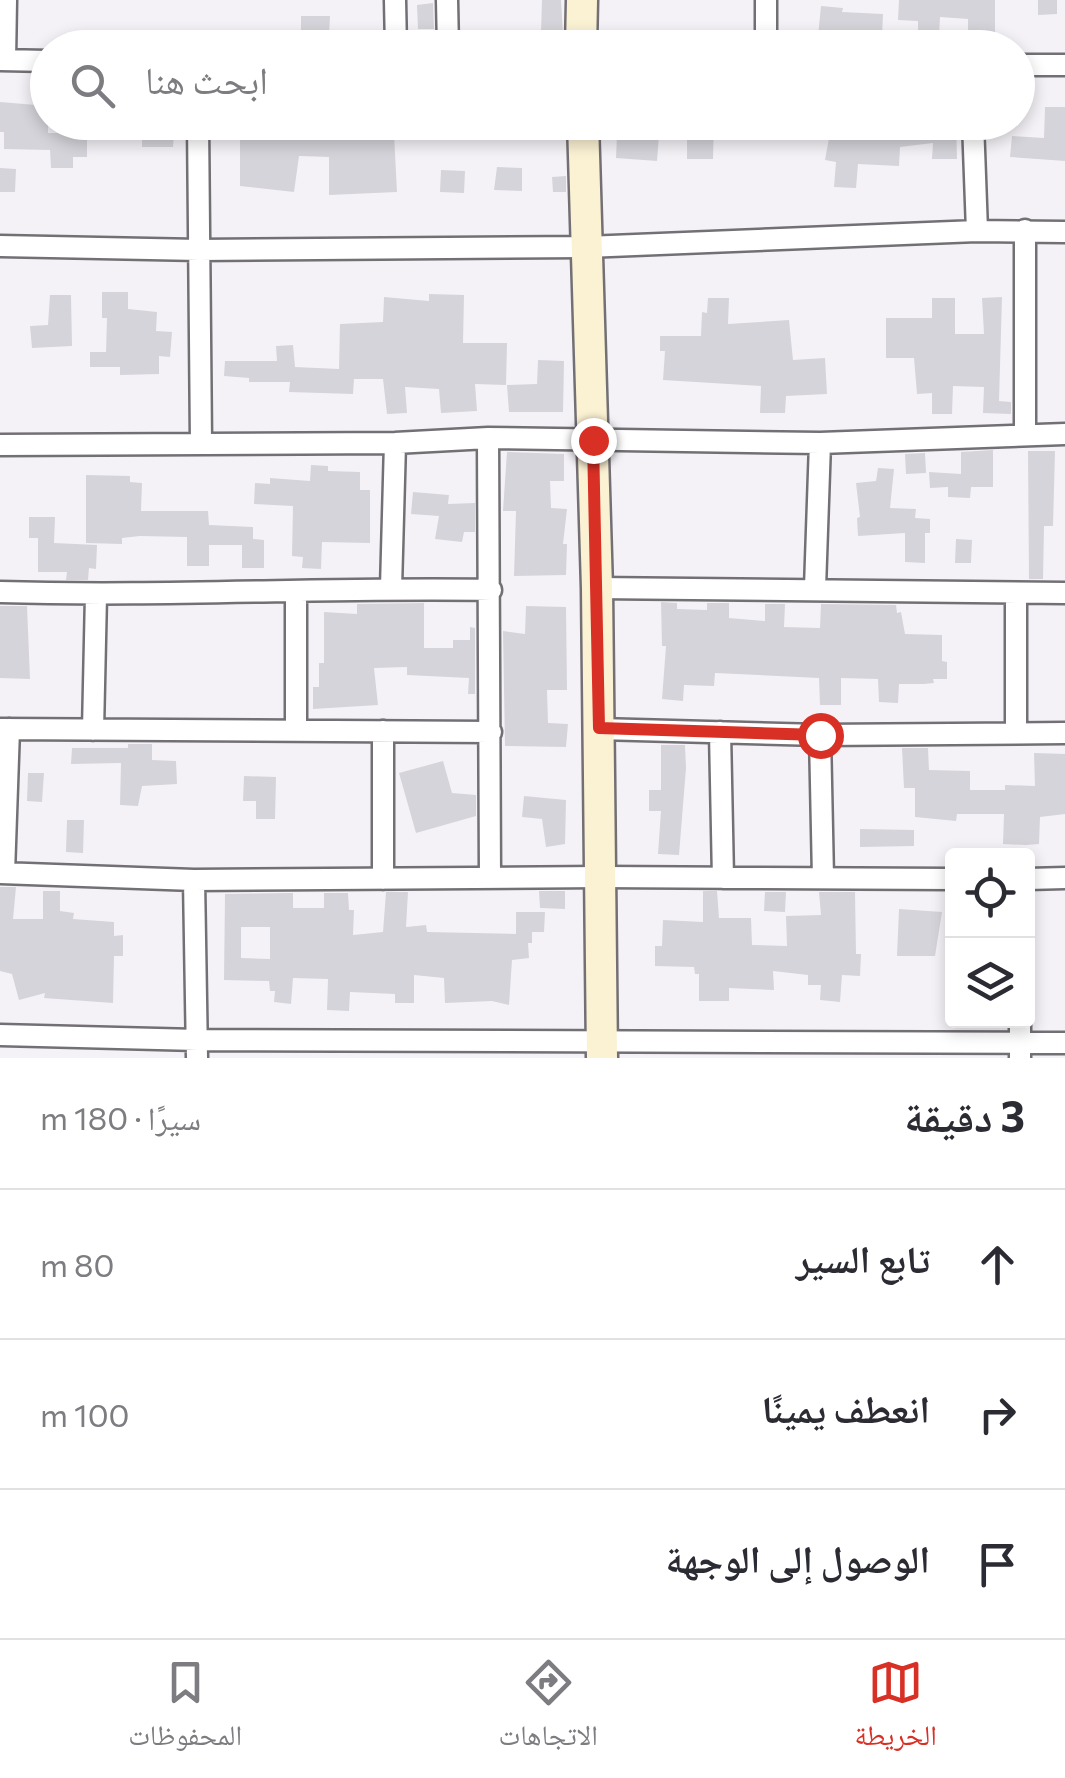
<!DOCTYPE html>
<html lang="ar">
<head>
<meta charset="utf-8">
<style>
  body { margin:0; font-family:Commissioner,"Noto Naskh Arabic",sans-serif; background:#f7f7f7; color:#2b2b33; direction:rtl }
  .controls { position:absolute; right:30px; bottom:30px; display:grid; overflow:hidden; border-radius:10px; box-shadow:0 5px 15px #0003 }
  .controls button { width:90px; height:90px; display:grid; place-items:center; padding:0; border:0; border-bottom:2px solid #e1e1e2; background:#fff; color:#2b2b33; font:50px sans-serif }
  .stop { position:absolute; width:30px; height:30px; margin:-22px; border:8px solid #d93025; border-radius:50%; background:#fff }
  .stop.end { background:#d93025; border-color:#fff; box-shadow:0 2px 10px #0008 }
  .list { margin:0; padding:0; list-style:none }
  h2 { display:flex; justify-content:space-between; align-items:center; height:130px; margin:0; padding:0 40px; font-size:42px }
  h2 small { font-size:32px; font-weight:400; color:#7c7c81 }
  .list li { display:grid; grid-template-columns:65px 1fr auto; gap:30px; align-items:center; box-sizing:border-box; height:150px; padding:0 40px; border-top:2px solid #e1e1e2 }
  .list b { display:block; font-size:38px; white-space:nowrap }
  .list em { font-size:32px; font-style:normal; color:#7c7c81 }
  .icon { flex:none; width:55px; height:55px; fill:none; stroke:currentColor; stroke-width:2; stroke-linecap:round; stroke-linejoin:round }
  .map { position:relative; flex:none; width:1065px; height:1058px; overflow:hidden; direction:ltr }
  .search { position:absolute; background:#fff; box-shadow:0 5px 15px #0003; left:30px; right:30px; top:30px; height:110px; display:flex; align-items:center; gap:25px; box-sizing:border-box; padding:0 35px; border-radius:55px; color:#7c7c81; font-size:38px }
  .sheet { height:580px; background:#fff }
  nav { display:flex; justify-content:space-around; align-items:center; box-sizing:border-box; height:140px; border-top:2px solid #e1e1e2; background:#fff; font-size:28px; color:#7c7c81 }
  nav a { display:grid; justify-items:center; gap:5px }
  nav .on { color:#d93025 }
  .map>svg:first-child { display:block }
  .building { fill:#d5d4da; fill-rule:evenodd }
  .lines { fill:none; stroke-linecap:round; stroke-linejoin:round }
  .street-casing { stroke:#737075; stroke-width:25 }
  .secondary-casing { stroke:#737075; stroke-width:35 }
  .street { stroke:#fff; stroke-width:20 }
  .secondary { stroke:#fbf1d3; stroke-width:30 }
  .route { stroke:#d93025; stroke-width:12 }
</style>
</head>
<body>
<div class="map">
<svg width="1065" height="1058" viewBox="0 0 1065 1058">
  <rect width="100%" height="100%" fill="#f5f2f7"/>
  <path class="building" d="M542,0H561L563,34L541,33Z
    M899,0H995V36L968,37V19L940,17L939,36L918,35V21L898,20Z
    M1038,0H1057V14L1038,15Z
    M433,3L434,29H418L417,5Z
    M821,6L843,8L842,12L883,14L882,36H818Z
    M301,16H330L329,36L301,35Z
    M0,102L48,106V133H87V157H73V168H51L50,150L4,149V132H0Z
    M1045,107H1065V161L1010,157L1012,136L1044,138Z
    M340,122H386V135L394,134L397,192L329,195V157L299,156L294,192L240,186V138L270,139V134H339Z
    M634,122H660L657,161L616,158L617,134L634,135Z
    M687,122H714L713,159H687Z
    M832,122H900V132L932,128V122H956L957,159H932L933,143L900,147L899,166L858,164L856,188L834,187L836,162L825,160Z
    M142,131L174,132L173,147H142Z
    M497,167L522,168V191L494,190Z
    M0,168L16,169L15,192H0Z
    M441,170L465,171L464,193L440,192Z
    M566,176V192H553L552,177Z
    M102,292H128V309L157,312L156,331L172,332L170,357L159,356V374L120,375V367H90V352H106L107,318H102Z
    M429,294L464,295L463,343H507L506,385L475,384L477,411L441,413L439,389L405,387L407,413L387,414L383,379H354L353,394L289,392L290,382H249V378L224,376L225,361H277L276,346L293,345L295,367L339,369L340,324L383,322L384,297L429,301Z
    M50,295H71L72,346L32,348L30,326L48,325Z
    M1002,297L999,401L1011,402V414L983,413L984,387L953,386L952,414H932V393L917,394L914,358H886V318H932V298H955V334H984L982,298Z
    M708,298H729L728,324L789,320L793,360L825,358L827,394L786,396L785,413H760L761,386L663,380L665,351H660V336H701L702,312L707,313Z
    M538,360L564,361L563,412H509L507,385L537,384Z
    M993,450V487H971L970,498L948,497V487L930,488L929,472L961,474V452Z
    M1028,451H1055L1053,526H1044L1043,579H1029Z
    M507,452L564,454V481H550L551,508L567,509L563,544H567L566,575L514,576L516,511H503Z
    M925,453L926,473L906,474L905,454Z
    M311,465L328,466V471L360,472V490H370V543L322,542L321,569L302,568L303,557L292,556L293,506L254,504L255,483L270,484V478L310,481Z
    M878,468L894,469L890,508L916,509L915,518L930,519V533H925V563L905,562V533L858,536L857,518L860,517L856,483L876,481Z
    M86,475L130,476V482L142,483L141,511H208L209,525L253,527V539L264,540V568H242V545H209V566H187V537L140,536L122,538V544L86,543Z
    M413,492L449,495L448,504L475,503V532H464L462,542L435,539L439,516L411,514Z
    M29,517H55L54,543L97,545L96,569L89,568L88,580H66L67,572H38V538H29Z
    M956,539L972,540L971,563H955Z
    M661,602L677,603V609L707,610V603H729V618L765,621V604H785L784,627L820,628L821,604L896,605L897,613L901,612L905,634L942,635V661L947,662V679H933L934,683L924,684H899L898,703L879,702L878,679L841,678V705H820L819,678L715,673L714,686L684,685L683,701L662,699L666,646H662Z
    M424,603V648H453V640H470V627L475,628V694H468L469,678L407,675V667L374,668L378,705L313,709V687H319V663H324V612L357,614V604Z
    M0,606H27L30,679L0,678Z
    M526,606L566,607L567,690H547L548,723L568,724L566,747L505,746L503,631L525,634Z
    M128,744H152V760L176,761L177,784L142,786L138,806L120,805L121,763L71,764L72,748H128Z
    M661,745H685L686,768L679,855L658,854L661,811H649V790H661Z
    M902,748H928L929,770L970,771V790H1005V785L1035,786L1034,753L1065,754V814L1040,817L1039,844L1026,845L1003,844L1004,814H957L956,821L915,817V788H904Z
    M443,761L452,793L476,795V816L416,833L399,773Z
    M28,773H44L42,802L27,801Z
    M244,776L276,777L275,819H256V801H243Z
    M524,796L566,800L565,844L546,847L542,819L522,817Z
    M67,820H84L83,853L66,852Z
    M860,829L914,830V846L860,847Z
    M0,887H16L13,919H43V891H60V911L74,913L73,919L114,922V936L123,935V956H114L113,1003L44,998L45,993L19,1000L12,974L0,971Z
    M539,891H565V909L540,908Z
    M703,891H717L719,918H751L752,945L787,946L786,916L821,915L819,892H855L856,954H861L860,976L842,975L840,1002L820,1000L821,985H808V975L773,971L774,990L729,988V1001H699V974H695L694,967L655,966V946H662L663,920L703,922Z
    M386,892H408L406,927L426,925L427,932L516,934V912H545L544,932H532V943H528L529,958L512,960L509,1005L492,1001L445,1003L444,978L414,975V1003H395V994L350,992L349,1011L327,1010L328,979L293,978L291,1004L274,1002L275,991H270L269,981L224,980L225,894L293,893V908H324V893H348L349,910H354L353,935L383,932ZM241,927H270V959L241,958Z
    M765,892H786L785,912L764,911Z
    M899,909L942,912L935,956H897Z"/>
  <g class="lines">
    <defs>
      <path id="street" d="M395,0L396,48
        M447,0L448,48
        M766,0V48
        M0,60L48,61
        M5,60L6,0
        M1018,65H1065
        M198,122L201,443
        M973,122L977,231
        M1025,230V433
        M0,246L199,250L586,247L977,231L1065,232
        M488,438L490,878
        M0,445L395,443L488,438L820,443L1065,434
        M391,588L395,443
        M597,588L1065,593
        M815,588L820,443
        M0,592C164,597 327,587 491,590
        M296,593V731
        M1016,593V732
        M0,729L491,732
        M599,729L820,735L1065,733
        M93,730L96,595
        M720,732L723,878
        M820,735L823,878
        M0,873L194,880L601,877L952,879
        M4,873L9,729
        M383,879V731
        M1028,879L1065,878
        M194,880L197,1058
        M1020,1021V1058
        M0,1035L197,1040L1065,1043"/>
      <path id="secondary" d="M581,48L582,0
        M583,122L597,588L602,1058"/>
    </defs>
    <use href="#street" class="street-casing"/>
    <use href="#secondary" class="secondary-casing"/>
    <use href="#street" class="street"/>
    <use href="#secondary" class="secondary"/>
  </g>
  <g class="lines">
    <path class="route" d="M593,440L599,728L820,735"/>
  </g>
</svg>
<div class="controls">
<button><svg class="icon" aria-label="locate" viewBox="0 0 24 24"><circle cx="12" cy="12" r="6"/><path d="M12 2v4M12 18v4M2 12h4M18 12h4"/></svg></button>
<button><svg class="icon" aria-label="layers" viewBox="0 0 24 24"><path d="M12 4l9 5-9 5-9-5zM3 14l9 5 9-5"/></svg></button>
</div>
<div class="stop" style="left:820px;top:735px"></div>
<div class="stop end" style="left:593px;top:440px"></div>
<div class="search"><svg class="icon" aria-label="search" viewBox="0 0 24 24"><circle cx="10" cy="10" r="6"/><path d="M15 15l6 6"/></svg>ابحث هنا</div>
</div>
<section class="sheet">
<h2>3 دقيقة<small>سيرًا · 180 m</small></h2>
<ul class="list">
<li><svg class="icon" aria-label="ahead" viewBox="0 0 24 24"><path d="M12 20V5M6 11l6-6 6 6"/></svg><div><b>تابع السير</b></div><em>80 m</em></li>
<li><svg class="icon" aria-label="right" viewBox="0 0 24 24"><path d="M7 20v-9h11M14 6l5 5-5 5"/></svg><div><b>انعطف يمينًا</b></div><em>100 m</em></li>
<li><svg class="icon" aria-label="arrive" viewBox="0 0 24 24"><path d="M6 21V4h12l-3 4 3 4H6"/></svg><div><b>الوصول إلى الوجهة</b></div></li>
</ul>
</section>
<nav>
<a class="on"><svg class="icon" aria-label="map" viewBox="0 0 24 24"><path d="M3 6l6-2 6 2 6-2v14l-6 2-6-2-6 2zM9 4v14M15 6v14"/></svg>الخريطة</a>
<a><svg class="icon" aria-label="directions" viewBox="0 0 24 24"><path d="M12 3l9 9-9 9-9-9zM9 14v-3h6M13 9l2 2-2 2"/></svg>الاتجاهات</a>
<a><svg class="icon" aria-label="saved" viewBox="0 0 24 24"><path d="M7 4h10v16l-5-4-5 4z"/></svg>المحفوظات</a>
</nav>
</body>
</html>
